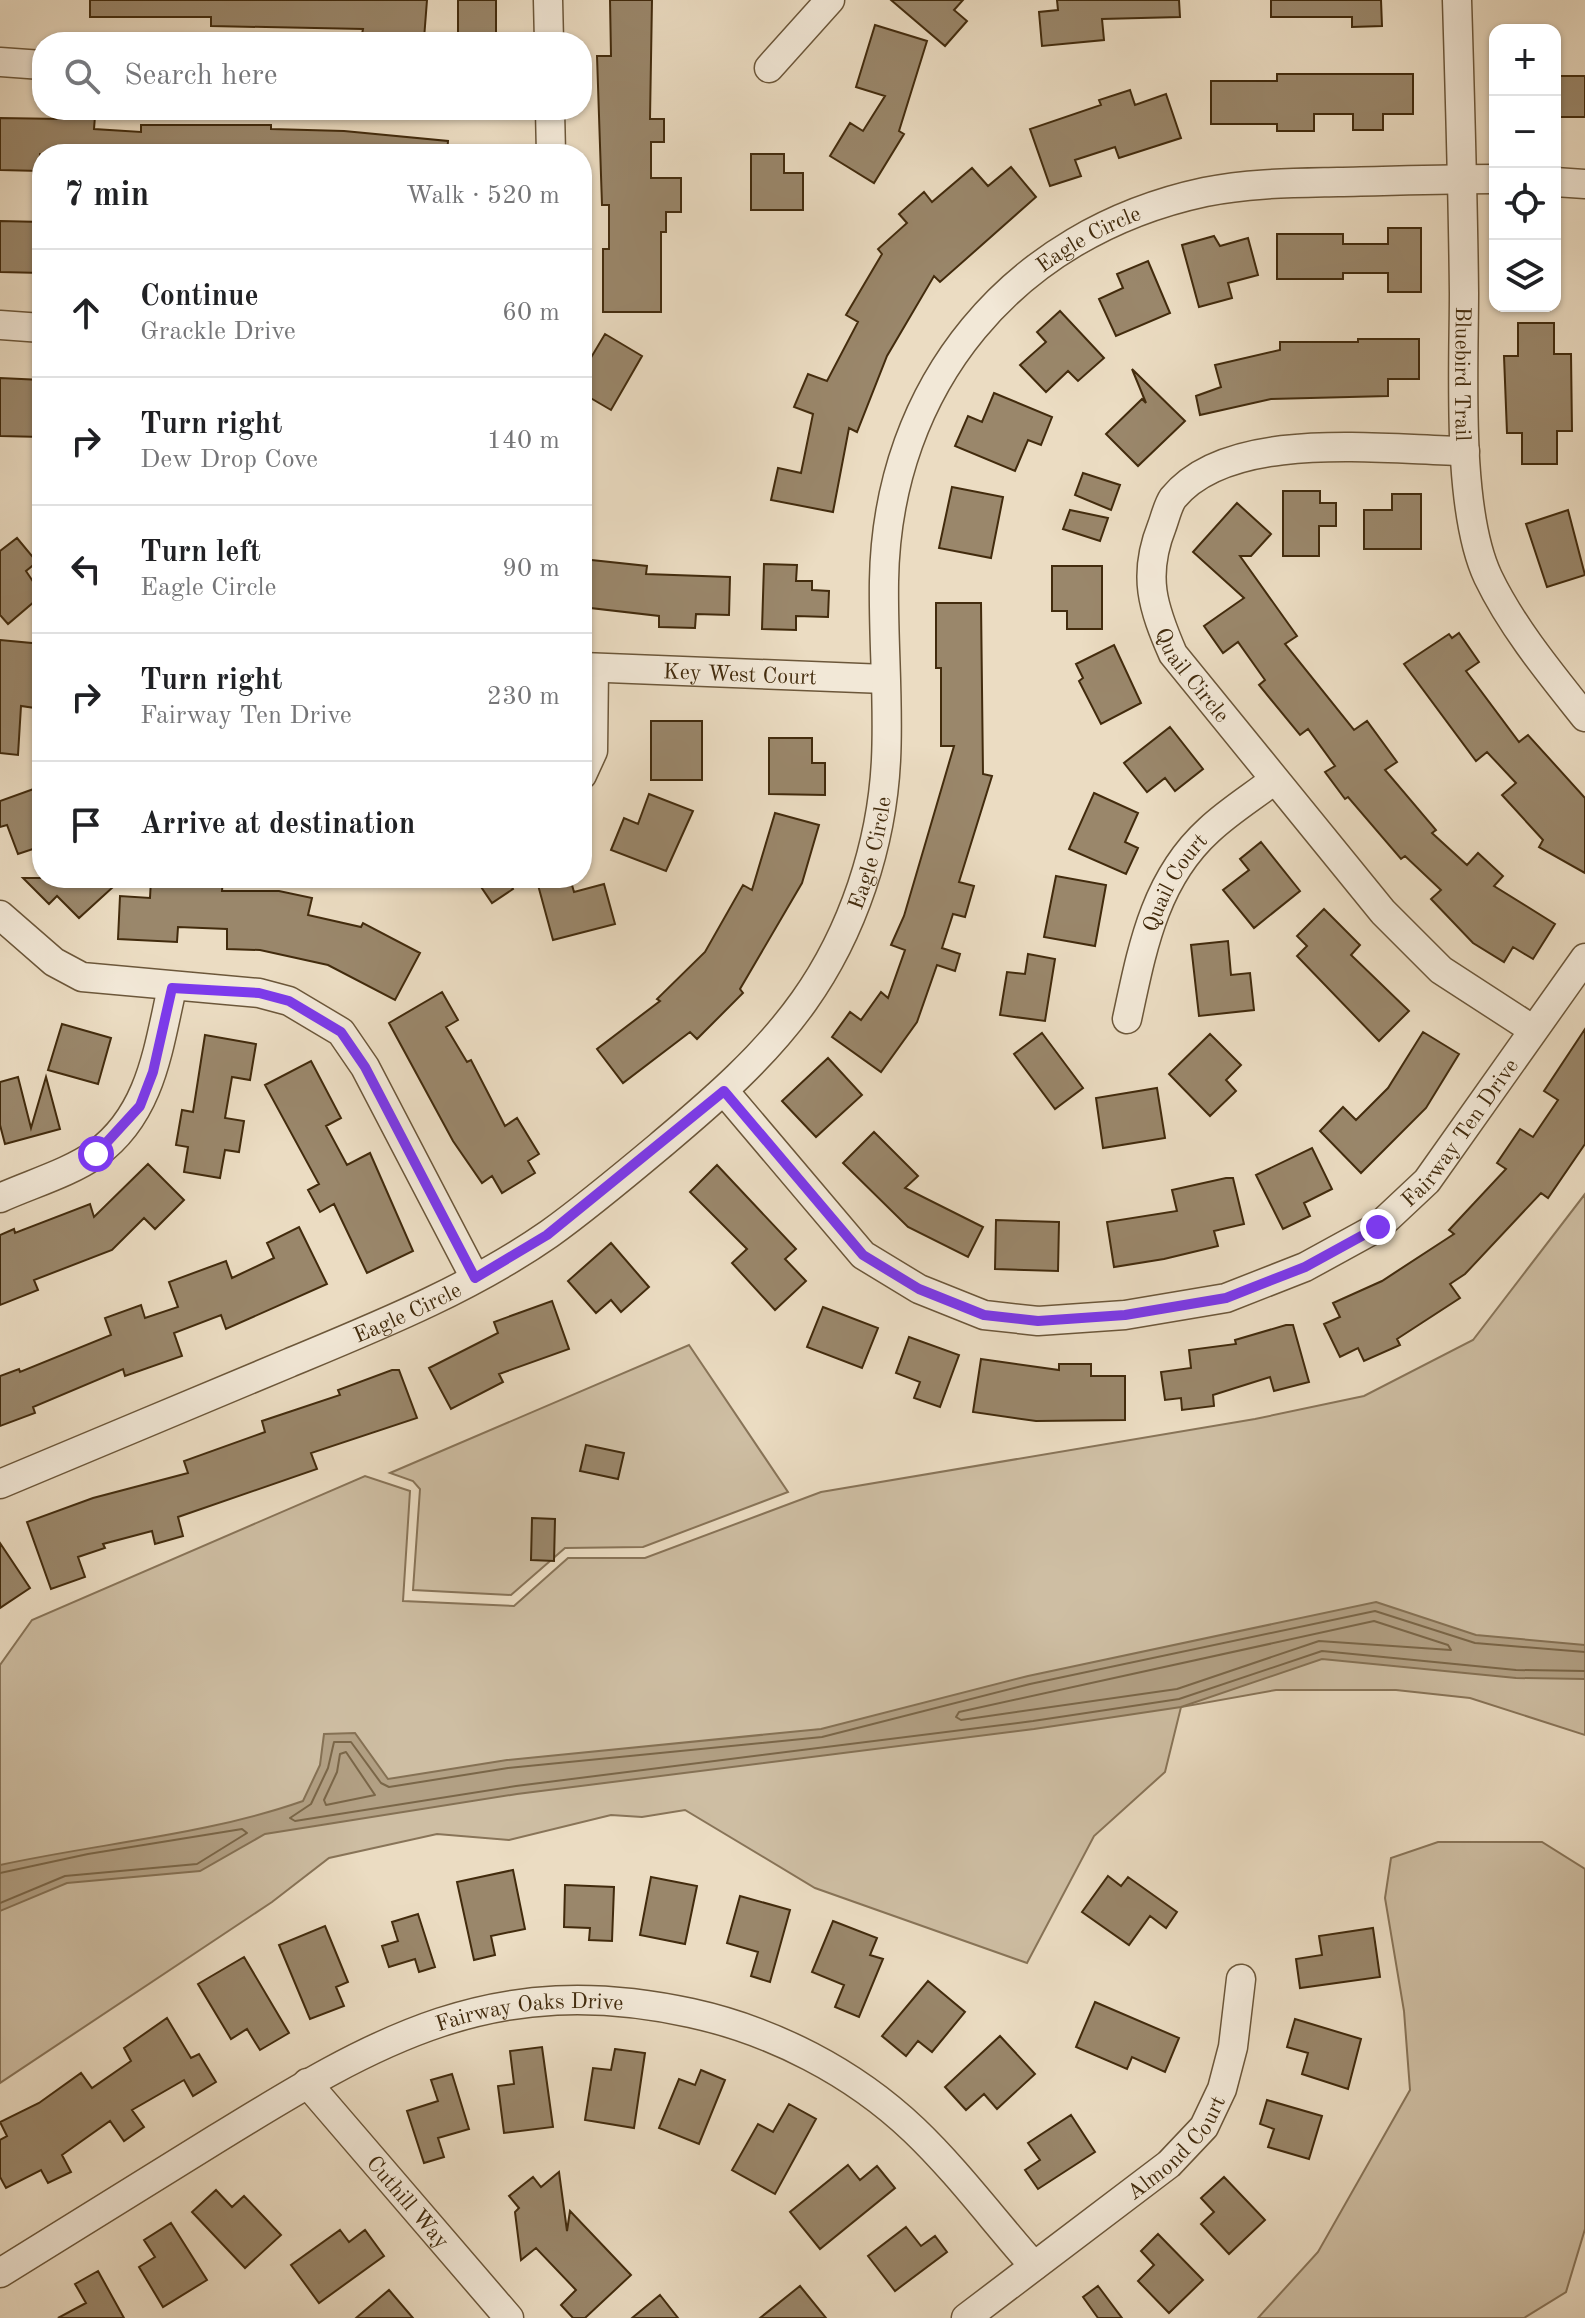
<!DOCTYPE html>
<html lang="en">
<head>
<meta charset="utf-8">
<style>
  body { margin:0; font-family:"Old Standard TT",serif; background:#f6f6f6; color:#202124 }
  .controls { position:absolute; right:24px; top:24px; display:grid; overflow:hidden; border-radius:16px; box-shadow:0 2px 6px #0004 }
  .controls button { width:72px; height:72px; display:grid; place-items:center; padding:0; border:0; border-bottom:2px solid #e0e0e0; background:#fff; color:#202124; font:40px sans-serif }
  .stop { position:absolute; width:24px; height:24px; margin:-18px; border:6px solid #7c3aed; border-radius:50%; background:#fff }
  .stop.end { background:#7c3aed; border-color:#fff; box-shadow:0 2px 8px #0008 }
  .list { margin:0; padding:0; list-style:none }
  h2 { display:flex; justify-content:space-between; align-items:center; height:104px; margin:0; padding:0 32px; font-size:34px }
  h2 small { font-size:26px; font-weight:400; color:#757577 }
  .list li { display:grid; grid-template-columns:52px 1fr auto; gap:24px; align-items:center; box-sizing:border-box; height:128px; padding:0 32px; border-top:2px solid #e0e0e0 }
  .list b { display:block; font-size:30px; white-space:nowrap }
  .list p { margin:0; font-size:26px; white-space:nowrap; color:#757577 }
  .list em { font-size:26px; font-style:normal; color:#757577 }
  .icon { flex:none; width:44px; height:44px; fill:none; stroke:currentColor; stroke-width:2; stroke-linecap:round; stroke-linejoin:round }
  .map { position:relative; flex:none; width:1585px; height:2318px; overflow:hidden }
  .search { position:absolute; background:#fff; box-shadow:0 2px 6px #0004; left:32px; top:32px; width:560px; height:88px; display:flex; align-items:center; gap:20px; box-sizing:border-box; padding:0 28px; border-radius:32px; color:#757577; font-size:30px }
  .panel { position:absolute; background:#fff; box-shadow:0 2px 6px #0004; left:32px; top:144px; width:560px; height:744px; border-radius:32px }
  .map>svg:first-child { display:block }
  .green { fill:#cebea3; stroke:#887458; stroke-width:2 }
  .water { fill:#b2a084; stroke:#857154; stroke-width:2 }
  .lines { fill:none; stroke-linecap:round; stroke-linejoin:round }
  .shore { stroke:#7a6648; stroke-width:2 }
  .building { fill:#9a876b; stroke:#422b0d; stroke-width:2 }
  .minor-casing { stroke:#6c573a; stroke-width:31 }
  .minor { stroke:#f2e8d7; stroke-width:28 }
  .route { stroke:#7c3aed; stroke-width:10 }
  .labels { text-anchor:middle; stroke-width:6; stroke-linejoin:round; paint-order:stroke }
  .street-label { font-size:22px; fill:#422b0d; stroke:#f2e8d7 }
</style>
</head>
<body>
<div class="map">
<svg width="1585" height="2318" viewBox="0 0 1585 2318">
  <rect width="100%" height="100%" fill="#ebdcc2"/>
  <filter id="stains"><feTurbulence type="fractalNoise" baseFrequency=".0025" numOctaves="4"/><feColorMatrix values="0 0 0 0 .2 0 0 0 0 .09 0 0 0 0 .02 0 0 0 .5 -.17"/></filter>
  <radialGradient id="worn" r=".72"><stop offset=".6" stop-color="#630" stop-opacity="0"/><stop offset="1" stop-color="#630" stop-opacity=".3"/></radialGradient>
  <path class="green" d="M1585,1194V1735L1470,1698L1396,1690H1276L1181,1707L1165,1772L1094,1836L1027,1963L815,1888L685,1810L642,1817L611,1815L509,1840L437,1834L329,1858L272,1902L0,2083V1665L32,1620L365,1476L410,1491L403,1601L514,1606L568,1558H645L821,1492L1255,1419L1364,1396L1473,1340Z
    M689,1345L788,1492L643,1547L565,1548L511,1595L413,1590L420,1489L413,1481L390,1473Z
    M1438,1842H1542L1585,1869V2229L1566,2292L1524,2318H1258L1318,2252L1410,2090L1404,2011L1385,1898L1391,1858Z"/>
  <path class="water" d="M1376,1602L1476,1635L1585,1645V1679L1516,1678L1322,1659L1181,1707L1034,1729L517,1794L265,1834L200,1871L67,1883L0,1911V1865C101,1843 206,1835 303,1801L320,1765L324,1734L355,1733L388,1779L507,1760L821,1729L1028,1676Z"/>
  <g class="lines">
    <path class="shore" d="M1374,1621L1448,1645L1451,1650L1319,1641L1177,1689L961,1720L956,1717L959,1712Z
      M1585,1652L1475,1643L1375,1611L1030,1684L822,1737L508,1768L389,1787L381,1783L351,1742H334L328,1768L311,1804L290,1818L295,1821L516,1786L1033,1721L1179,1699L1322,1651L1516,1670L1585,1671
      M346,1752L375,1795L326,1805L324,1800L337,1772L340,1754Z
      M0,1873L88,1854L242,1829L247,1833L197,1864L65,1876L0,1903"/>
  </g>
  <path class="building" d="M90,0H427L424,39L362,34L363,29L211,26V17H90Z
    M458,0H496V40H458Z
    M610,0H652L650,119H664V142H651V178H681V212H666V232H661V312H603V249H609V205H602L597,56H611Z
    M891,0H963L954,10L967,21L945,46Z
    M1057,0H1179L1180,17L1102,19L1104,40L1042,46L1039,12L1058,10Z
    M1271,0H1381L1382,26L1352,27V17H1271Z
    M875,25L927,41L899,131L904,134L874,183L830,156L850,123L863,131L885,96L856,87Z
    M1277,74H1413V114H1383V130H1353V114H1314V131H1277V124H1211V81H1277Z
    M1555,76H1585V117H1555Z
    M1130,90L1135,105L1166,94L1181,138L1119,158L1115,147L1075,160L1081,176L1050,186L1030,129L1101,105L1099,100Z
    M62,115L95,116L94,129L141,132V125H271V129L344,131L448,141L447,154H40V171L0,170V118L62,119Z
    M751,154H784V173H803V210H751Z
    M1011,167L1036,197L940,282L934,276L887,356L857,432L849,428L833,512L771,500L778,468L801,473L813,414L794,407L808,374L827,381L858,322L846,315L882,254L878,249L907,223L899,214L924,192L932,202L972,168L988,186Z
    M0,221L42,222V273L0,272Z
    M1388,228H1421V292H1388V273H1343V279H1277V234H1343V244H1388Z
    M1214,236L1220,246L1248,238L1258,275L1228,283L1232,298L1199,307L1182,245Z
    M1148,261L1170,313L1116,336L1099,299L1123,288L1117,274Z
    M1060,311L1104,358L1078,381L1068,371L1046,392L1020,365L1046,342L1037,332Z
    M1518,323H1554V354H1571L1572,431H1557V464H1522V433H1507L1504,356H1518Z
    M605,334L642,356L611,410L582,393V357L589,361Z
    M1358,339H1419V379H1388V396L1271,399L1200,415L1196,396L1221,387L1215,365L1280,350V342H1358Z
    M1132,369L1185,421L1138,466L1106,434L1142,399L1146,403Z
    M0,378L42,380V437L0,436Z
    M994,393L1052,417L1041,445L1028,440L1015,471L955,446L968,416L982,422Z
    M1083,473L1120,485L1111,510L1075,495Z
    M952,487L1003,497L991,558L939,548Z
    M1283,491H1320V503H1336V526H1319V556H1283Z
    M1392,494H1421V549H1364V510H1392Z
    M1237,503L1271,534L1251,556H1240L1297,636L1285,644L1354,730L1367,721L1397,762L1385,770L1436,830L1432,833L1467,865L1478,853L1503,876L1494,886L1555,924L1533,959L1513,947L1504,962L1473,943L1431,899L1441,890L1405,856L1401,859L1348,797L1345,799L1325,772L1335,766L1308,729L1300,735L1259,685L1265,680L1238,642L1223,653L1204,626L1244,598L1193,552Z
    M1070,510L1108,518L1100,541L1063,529Z
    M1568,510L1585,575L1547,587L1526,524Z
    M17,538L37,562L26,571L42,595L8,624L0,615V551Z
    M582,559L647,566L646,574L730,577L729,615L696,614L695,628L659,627V616L582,607Z
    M764,564L797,565L796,581H812V590L829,591L828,617L796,616V630L762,629Z
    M1052,566H1102V629H1067V611H1052Z
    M936,603H981L983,774L992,776L959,882L974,886L965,917L953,914L942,948L960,954L955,971L937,965L917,1022L881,1072L832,1037L850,1012L861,1020L881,992L888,998L905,950L891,945L904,916L954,746H941V668H936Z
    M1459,633L1479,662L1466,671L1519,742L1528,735L1585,798V873L1539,847L1543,840L1502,795L1516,783L1487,752L1476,761L1404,664L1449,634L1452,638Z
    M0,640L42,644V709L21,706L18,755L0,753Z
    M1114,645L1141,703L1101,724L1079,681L1083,678L1076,664Z
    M651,721H702V780H651Z
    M1170,727L1203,769L1175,791L1165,778L1147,792L1124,763Z
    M769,738H812V763H825V795L769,794Z
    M42,786V846L18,854L7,825L0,827V801Z
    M1094,793L1138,813L1125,842L1138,848L1126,874L1069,849Z
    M649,794L693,811L666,871L611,850L624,818L638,824Z
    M775,813L819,825L802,883L740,989L743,993L697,1039L690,1032L623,1083L597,1049L660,1001L657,999L705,952L743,885L752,890Z
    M1261,842L1300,891L1254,928L1223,890L1249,870L1240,859Z
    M1056,876L1106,885L1095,946L1044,937Z
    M23,878H104L113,887L79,918L57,896L49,904Z
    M195,878H223L222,891H279L312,898L308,915L361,927L363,923L420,953L395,1000L328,965L260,950L227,949V929L178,927L177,942L118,939L120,896L150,898L151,879L195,881Z
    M475,878H506L513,889L492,903Z
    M562,878H570L574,892L604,884L615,924L553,940L538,885Z
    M1324,909L1360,945L1351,955L1409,1011L1379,1041L1297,956L1307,946L1297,936Z
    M1228,941L1231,975L1250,973L1254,1010L1199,1016L1191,945Z
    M1028,954L1055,959L1045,1021L1000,1015L1007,972L1025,974Z
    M442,992L458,1020L446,1027L467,1062L471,1060L505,1126L517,1118L539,1154L528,1161L535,1173L502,1193L492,1176L482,1183L453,1141L389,1023Z
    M62,1024L111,1038L98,1084L48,1070Z
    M1585,1029V1144L1548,1198L1541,1193L1465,1274L1450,1284L1460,1298L1397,1339L1400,1345L1364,1361L1358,1348L1340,1357L1324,1324L1340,1317L1333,1303L1382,1281L1454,1234L1449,1230L1506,1169L1497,1163L1520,1129L1533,1137L1558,1100L1544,1091Z
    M1423,1032L1459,1054L1426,1108L1361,1173L1320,1131L1343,1107L1356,1120L1388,1088Z
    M1042,1033L1083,1088L1055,1109L1014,1054Z
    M1210,1034L1241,1065L1226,1080L1236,1091L1210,1116L1169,1074Z
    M205,1035L256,1044L250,1080L232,1077L225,1118L244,1121L239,1152L225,1150L220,1178L184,1172L188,1147L176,1145L182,1110L193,1112Z
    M828,1058L862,1095L816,1137L782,1101Z
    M311,1061L341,1118L326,1126L347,1165L370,1153L413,1251L367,1273L334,1204L320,1212L308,1190L319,1184L265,1085Z
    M18,1077L31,1128L46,1077L60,1129L5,1144L0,1125V1082Z
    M1157,1088L1165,1138L1103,1148L1096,1098Z
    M874,1132L918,1176L905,1188L983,1227L968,1257L908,1227L843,1163Z
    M1312,1148L1332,1189L1304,1203L1310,1216L1283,1229L1256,1175Z
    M148,1164L184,1200L155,1229L144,1218L112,1250L34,1280L38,1290L0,1305V1235L14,1229L15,1233L90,1204L94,1217Z
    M717,1165L796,1249L785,1259L806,1281L775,1310L732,1263L747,1249L690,1192Z
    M1226,1178H1233L1244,1224L1214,1231L1218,1246L1164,1259L1114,1267L1107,1222L1177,1211L1172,1190Z
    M996,1220L1059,1222L1058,1271L995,1269Z
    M299,1227L327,1284L226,1329L221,1315L174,1333L182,1356L125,1376L123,1369L33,1407L35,1413L0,1426V1376L19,1369L20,1372L111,1335L105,1318L141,1305L145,1318L178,1307L169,1282L226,1261L232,1278L274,1258L267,1243Z
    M611,1243L649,1287L621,1312L611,1300L596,1313L568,1281Z
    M552,1301L569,1349L499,1374L503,1382L451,1409L429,1368L498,1333L494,1322Z
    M823,1307L878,1328L862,1368L807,1347Z
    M1286,1325H1293L1309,1382L1274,1391L1270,1377L1213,1395L1214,1406L1182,1410L1181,1398L1165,1400L1161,1372L1191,1368L1189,1350L1236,1344L1235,1340Z
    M909,1337L959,1355L940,1407L914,1398L920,1382L896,1373Z
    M981,1359L1059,1370V1364H1091V1376H1125V1420L1036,1421L973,1412Z
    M392,1370H399L417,1418L311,1453L317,1469L178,1517L183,1536L155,1544L152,1531L103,1544L105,1548L78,1557L85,1577L51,1589L27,1522L93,1498L188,1473L184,1461L265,1432L262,1421L340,1395L338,1390Z
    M586,1445L624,1453L618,1479L580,1471Z
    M532,1518L555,1519L554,1561L531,1560Z
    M0,1543L30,1588L0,1608Z
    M513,1870L525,1929L491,1936L495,1955L474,1960L457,1882Z
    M1108,1876L1121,1886L1128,1877L1177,1912L1166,1928L1150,1916L1129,1945L1082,1912Z
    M651,1877L697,1886L685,1944L640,1935Z
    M565,1885L614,1887L612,1941L589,1940L590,1928L564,1927Z
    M740,1896L790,1910L770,1982L751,1976L758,1952L727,1943Z
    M418,1914L435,1967L419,1972L415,1959L389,1967L382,1946L398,1941L392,1922Z
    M833,1921L877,1938L870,1955L883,1959L859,2017L835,2007L844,1985L812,1972Z
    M325,1926L348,1982L336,1987L344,2006L310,2019L279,1945Z
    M1373,1928L1380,1977L1300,1988L1296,1959L1322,1955L1319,1936Z
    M244,1957L289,2033L260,2050L247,2029L231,2039L198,1984Z
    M928,1981L965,2012L932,2052L918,2041L906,2056L882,2036Z
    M1095,2002L1179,2038L1165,2072L1132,2057L1127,2069L1076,2047Z
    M167,2018L191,2058L199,2054L216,2082L193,2096L184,2080L132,2110L144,2127L124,2141L110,2121L62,2155L71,2172L48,2183L41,2170L6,2188L0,2177V2140L7,2136L0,2122L39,2103L81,2073L92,2088L131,2061L124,2048Z
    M1295,2019L1361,2039L1348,2089L1302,2074L1308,2053L1287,2047Z
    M1000,2036L1035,2074L997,2109L984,2094L966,2110L945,2087Z
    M542,2047L553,2127L504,2133L498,2086L514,2084L510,2051Z
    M615,2049L645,2053L634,2128L585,2120L593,2068L611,2070Z
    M701,2070L725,2080L699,2144L659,2128L679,2079L695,2085Z
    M452,2074L469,2129L438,2138L444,2157L424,2163L407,2111L438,2101L431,2080Z
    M1267,2100L1322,2116L1309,2159L1268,2147L1274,2129L1260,2124Z
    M789,2104L816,2119L775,2194L732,2170L758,2124L773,2132Z
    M1071,2115L1095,2152L1038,2189L1025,2170L1040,2160L1028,2143Z
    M848,2165L860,2180L877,2166L895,2188L820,2249L790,2212Z
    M559,2172L567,2231L570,2211L631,2275L585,2318H573L561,2305L576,2290L536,2248L521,2260L515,2212L519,2208L509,2196L533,2177L541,2187Z
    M1224,2177L1265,2220L1229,2254L1201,2224L1214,2212L1201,2198Z
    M216,2190L232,2207L244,2196L281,2235L245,2268L192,2212Z
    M171,2223L207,2280L163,2307L139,2267L155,2257L144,2240Z
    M906,2227L921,2246L935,2236L947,2252L895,2291L868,2256Z
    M340,2230L349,2242L365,2230L384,2256L319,2303L291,2265Z
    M1158,2234L1203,2280L1169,2313L1138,2281L1154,2265L1141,2251Z
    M98,2271L124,2318H58L86,2303L75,2284Z
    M800,2286L826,2318H760Z
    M1098,2286L1122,2318H1098L1083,2297Z
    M389,2290L413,2318H356Z
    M660,2295L678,2318H632Z"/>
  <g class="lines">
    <defs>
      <g id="minor">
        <path d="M548,0L549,42"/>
        <path id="s1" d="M1457,0C1460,98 1463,195 1464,293C1464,369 1456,509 1488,577C1512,627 1550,673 1585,717"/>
        <path d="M0,62L42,65"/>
        <path d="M769,68L830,0"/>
        <path d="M550,110L551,154"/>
        <path d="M1555,182L1585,184"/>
        <path d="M0,325L42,328"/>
        <path id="s2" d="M1465,451C1383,450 1230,428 1173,498C1168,505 1165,518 1162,526C1142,576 1153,608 1173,654L1383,912L1441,970L1532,1029"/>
        <path id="s3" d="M582,667L885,679"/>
        <path d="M582,775L593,751L594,668"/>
        <path d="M0,915L54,962L82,977L259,993L289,1001L341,1032L365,1067L475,1278"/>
        <path id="s4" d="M1127,1019C1142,950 1154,880 1209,830C1228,812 1252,797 1273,781"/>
        <path id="s5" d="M724,1091L863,1255L919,1289L984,1315L1038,1321L1125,1315L1226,1298L1305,1267L1378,1227L1427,1181L1585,958"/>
        <path d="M0,1198C31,1184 69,1173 96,1154C151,1114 158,1049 172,988"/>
        <path id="s6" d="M0,1484C96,1444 193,1403 289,1363C378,1326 470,1289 549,1234C588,1206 626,1174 663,1143C714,1100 765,1056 804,1001C853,932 882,844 886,760C889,701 883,641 884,581C887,385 1013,233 1205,192C1249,183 1294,183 1338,182C1391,181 1443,179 1495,179"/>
        <path id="s7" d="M307,2083L509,2318"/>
        <path id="s8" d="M0,2273C72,2229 144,2184 216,2139C378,2039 494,1970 691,2013C773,2031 853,2072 914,2130C957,2171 994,2221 1034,2266"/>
        <path id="s9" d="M966,2318L1169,2164L1204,2127L1222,2089L1233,2047L1241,1979"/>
      </g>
    </defs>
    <use href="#minor" class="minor-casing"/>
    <use href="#minor" class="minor"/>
  </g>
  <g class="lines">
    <path class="route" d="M96,1154L140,1106L153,1072L172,988L259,993L289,1001L341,1032L365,1067L475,1278L547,1235L724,1091L863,1255L919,1289L984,1315L1038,1321L1125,1315L1226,1298L1305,1267L1378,1227"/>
  </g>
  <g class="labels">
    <g class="street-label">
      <text dy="8" stroke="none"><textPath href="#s6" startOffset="1808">Eagle Circle</textPath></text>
      <text dy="8" stroke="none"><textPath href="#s1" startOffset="374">Bluebird Trail</textPath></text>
      <text dy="8" stroke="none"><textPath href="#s2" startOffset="496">Quail Circle</textPath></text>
      <text dy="8" stroke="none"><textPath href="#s3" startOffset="158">Key West Court</textPath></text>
      <text dy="8" stroke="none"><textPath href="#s6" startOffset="1114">Eagle Circle</textPath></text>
      <text dy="8" stroke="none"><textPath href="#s4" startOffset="146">Quail Court</textPath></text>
      <text dy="8" stroke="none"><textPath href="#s5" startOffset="888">Fairway Ten Drive</textPath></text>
      <text dy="8" stroke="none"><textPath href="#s6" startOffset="442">Eagle Circle</textPath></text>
      <text dy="8" stroke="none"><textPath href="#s8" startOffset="598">Fairway Oaks Drive</textPath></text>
      <text dy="8" stroke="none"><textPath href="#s9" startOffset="272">Almond Court</textPath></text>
      <text dy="8" stroke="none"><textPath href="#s7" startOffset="156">Cuthill Way</textPath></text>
    </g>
  </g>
  <rect width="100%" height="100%" filter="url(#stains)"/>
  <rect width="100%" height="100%" fill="url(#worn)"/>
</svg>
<div class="controls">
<button>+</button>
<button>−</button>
<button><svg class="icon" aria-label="locate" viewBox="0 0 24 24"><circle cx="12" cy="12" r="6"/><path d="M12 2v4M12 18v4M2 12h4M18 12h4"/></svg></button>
<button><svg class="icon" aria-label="layers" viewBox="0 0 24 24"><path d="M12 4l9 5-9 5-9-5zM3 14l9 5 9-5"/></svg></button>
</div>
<div class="stop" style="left:96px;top:1154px"></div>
<div class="stop end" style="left:1378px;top:1227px"></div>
<div class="search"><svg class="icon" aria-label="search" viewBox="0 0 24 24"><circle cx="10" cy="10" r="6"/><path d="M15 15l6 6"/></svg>Search here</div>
<section class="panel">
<h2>7 min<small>Walk · 520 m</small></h2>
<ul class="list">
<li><svg class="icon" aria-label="ahead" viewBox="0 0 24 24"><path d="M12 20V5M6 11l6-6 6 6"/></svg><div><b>Continue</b><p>Grackle Drive</p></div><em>60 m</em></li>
<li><svg class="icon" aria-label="right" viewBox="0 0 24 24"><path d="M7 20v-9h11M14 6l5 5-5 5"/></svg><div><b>Turn right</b><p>Dew Drop Cove</p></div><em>140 m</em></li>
<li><svg class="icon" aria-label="left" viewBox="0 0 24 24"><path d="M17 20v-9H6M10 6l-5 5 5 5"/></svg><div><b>Turn left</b><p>Eagle Circle</p></div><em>90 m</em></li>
<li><svg class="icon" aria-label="right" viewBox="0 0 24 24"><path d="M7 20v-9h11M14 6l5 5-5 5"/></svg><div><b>Turn right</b><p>Fairway Ten Drive</p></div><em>230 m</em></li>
<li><svg class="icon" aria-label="arrive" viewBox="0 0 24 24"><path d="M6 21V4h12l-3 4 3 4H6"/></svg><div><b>Arrive at destination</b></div></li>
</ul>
</section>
</div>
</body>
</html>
